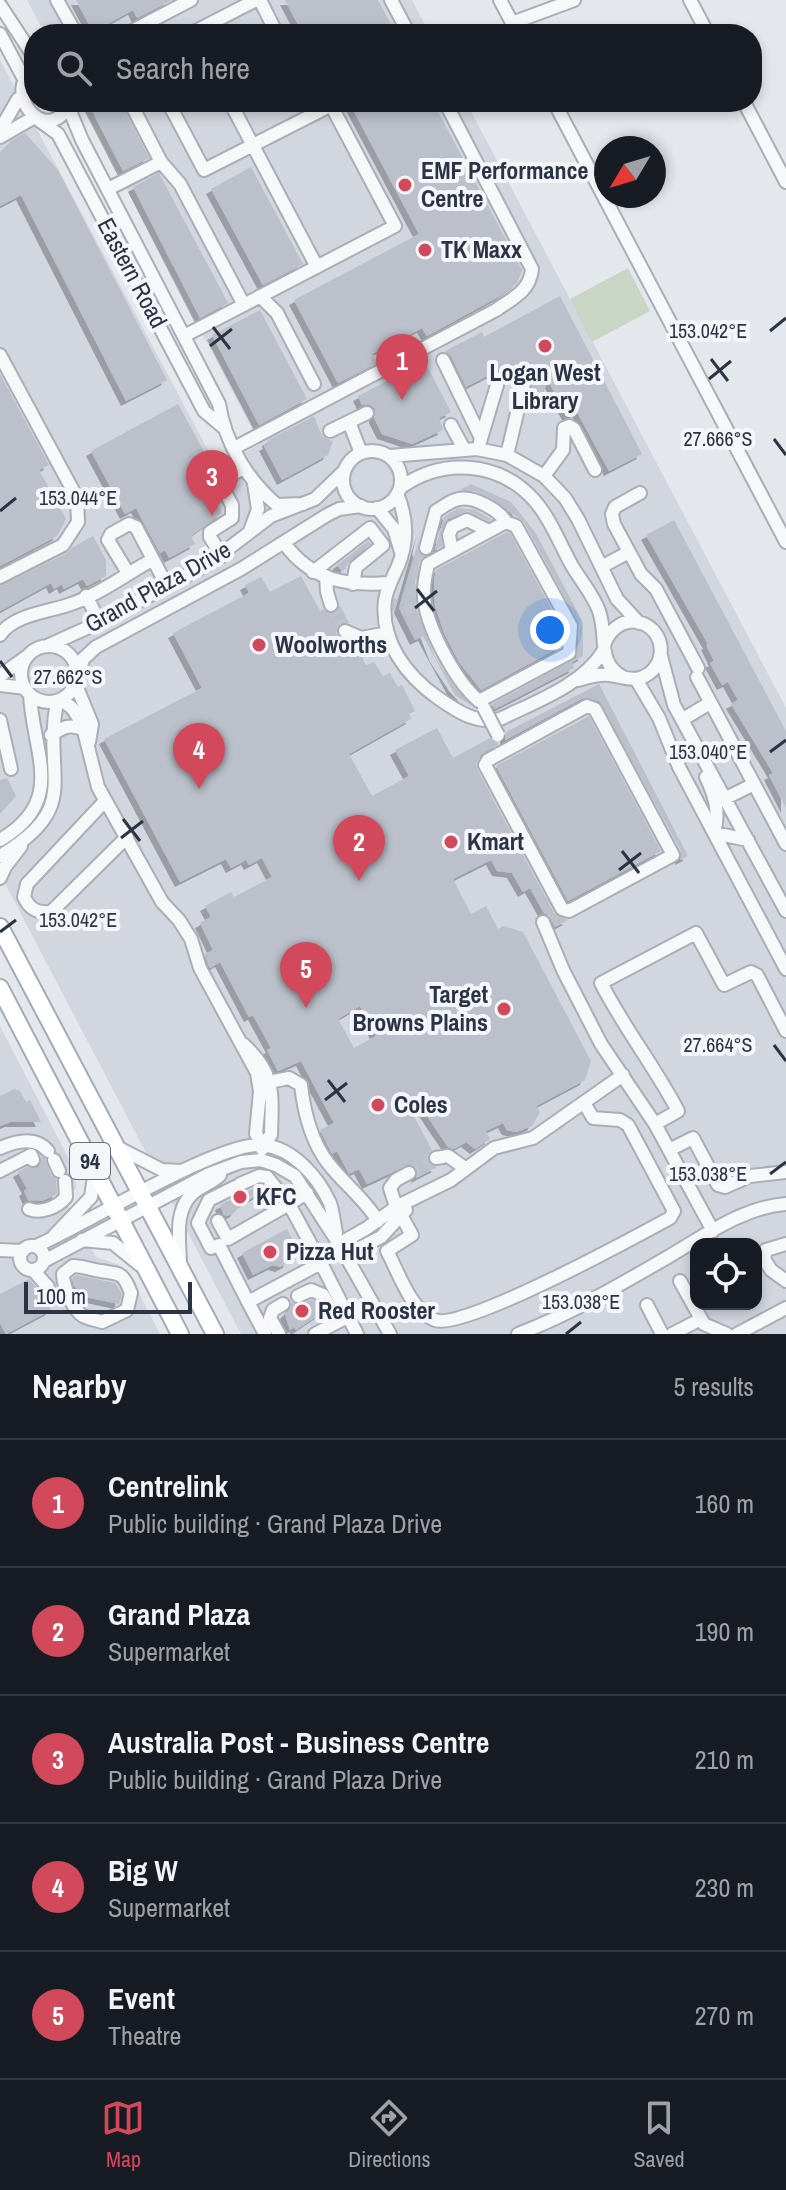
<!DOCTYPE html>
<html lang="en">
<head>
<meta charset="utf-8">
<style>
  body { margin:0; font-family:"Archivo Narrow",sans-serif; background:#242831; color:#f1f3f6 }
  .controls { position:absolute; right:24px; bottom:24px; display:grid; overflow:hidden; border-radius:16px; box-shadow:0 4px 12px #0003 }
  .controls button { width:72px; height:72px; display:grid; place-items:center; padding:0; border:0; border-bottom:2px solid #363941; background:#171b24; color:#f1f3f6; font:40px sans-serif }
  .compass { position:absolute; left:594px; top:136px; width:72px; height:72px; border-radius:50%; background:#171b24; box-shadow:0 4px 12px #0003; rotate:232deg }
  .scale { position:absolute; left:24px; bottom:20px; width:168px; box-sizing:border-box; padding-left:8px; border:4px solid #2b3445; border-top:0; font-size:22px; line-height:28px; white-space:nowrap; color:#2b3445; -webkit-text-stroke:6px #f4f6f9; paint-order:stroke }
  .you { position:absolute; left:550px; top:630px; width:28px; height:28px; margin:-20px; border:6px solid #fff; border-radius:50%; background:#1a73e8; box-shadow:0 0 0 12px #1a73e833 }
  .badge { display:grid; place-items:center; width:52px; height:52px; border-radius:50%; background:#d1495b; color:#fff; font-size:26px; font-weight:700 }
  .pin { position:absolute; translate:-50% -66px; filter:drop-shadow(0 2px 4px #0008) }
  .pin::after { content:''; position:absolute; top:42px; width:28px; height:24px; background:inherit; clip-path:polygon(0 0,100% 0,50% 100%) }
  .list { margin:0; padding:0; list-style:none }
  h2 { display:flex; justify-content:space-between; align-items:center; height:104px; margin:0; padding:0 32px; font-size:34px }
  h2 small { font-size:26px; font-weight:400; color:#9ea1a6 }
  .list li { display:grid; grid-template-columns:52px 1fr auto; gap:24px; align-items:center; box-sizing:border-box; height:128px; padding:0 32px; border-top:2px solid #363941 }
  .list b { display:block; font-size:30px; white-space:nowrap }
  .list p { margin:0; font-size:26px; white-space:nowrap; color:#9ea1a6 }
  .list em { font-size:26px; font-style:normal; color:#9ea1a6 }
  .icon { flex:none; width:44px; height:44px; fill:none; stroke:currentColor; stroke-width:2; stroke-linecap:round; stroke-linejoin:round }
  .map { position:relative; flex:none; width:786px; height:1334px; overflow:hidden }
  .search { position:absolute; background:#171b24; box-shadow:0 4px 12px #0003; left:24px; right:24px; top:24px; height:88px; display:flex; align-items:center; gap:20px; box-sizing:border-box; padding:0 28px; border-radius:32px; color:#9ea1a6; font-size:30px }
  .sheet { height:744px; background:#171b24 }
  nav { display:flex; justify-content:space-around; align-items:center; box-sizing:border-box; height:112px; border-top:2px solid #363941; background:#171b24; font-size:22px; color:#9ea1a6 }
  nav a { display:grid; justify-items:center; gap:4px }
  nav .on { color:#d1495b }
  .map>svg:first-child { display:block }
  .built { fill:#d2d6de; fill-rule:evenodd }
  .green { fill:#c9d6c5 }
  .building { fill:#bbc0ca; fill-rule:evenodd; filter:url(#shadow) }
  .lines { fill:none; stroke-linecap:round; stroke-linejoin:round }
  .minor-tunnel { stroke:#bfc3cb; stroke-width:12; stroke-dasharray:12 6; stroke-linecap:butt }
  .minor-casing { stroke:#a9aeb7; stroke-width:16 }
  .major-casing { stroke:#a3abb8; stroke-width:20 }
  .minor { stroke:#f7f8fa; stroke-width:12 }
  .major { stroke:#fff; stroke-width:16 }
  .minor-bridge-casing { stroke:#a9aeb7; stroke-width:16; stroke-linecap:butt }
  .minor-bridge { stroke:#f7f8fa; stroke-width:12 }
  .ticks { fill:none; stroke:#2b3445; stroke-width:3 }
  .poi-dot { fill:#d1495b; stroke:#f4f6f9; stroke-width:3 }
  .labels { text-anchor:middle; stroke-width:8; stroke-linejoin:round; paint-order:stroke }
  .shield { fill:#f4f6f9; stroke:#676e7b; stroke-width:2 }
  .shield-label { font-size:22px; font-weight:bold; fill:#2b3445 }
  .poi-label { font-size:24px; font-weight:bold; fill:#2b3445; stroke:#f4f6f9; text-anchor:start }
  .street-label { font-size:24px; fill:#2b3445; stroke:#f4f6f9 }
  .ticks-label { font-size:20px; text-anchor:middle; fill:#2b3445; stroke:#f4f6f9; stroke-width:8; stroke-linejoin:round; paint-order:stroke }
</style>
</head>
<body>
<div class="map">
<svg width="786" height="1334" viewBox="0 0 786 1334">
  <defs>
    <filter id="shadow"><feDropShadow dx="-5" dy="5" stdDeviation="0" flood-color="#0004"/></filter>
  </defs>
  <rect width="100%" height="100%" fill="#e4e7ec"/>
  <path class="built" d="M27,0H412L430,34H45Z
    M0,60L217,467L260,444L81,102H466L786,708V1334H241L0,874ZM696,1244H756V1304H696Z
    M0,1026L72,1165L76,1187L68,1206L96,1257L119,1265L129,1274L160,1334H0Z"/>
  <path class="green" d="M628,268L650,311L592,342L570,299Z"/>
  <path class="building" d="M76,0H172L137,18L133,10L93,32Z
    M285,0H378L396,34H303Z
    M100,102H121L149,158L123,171L90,107Z
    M349,102H433L522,270L517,283L500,296L427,336L422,328L372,354L377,363L338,383L294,300L419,234Z
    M25,133L58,170L167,380L126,401L21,195L0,206V153L11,141Z
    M251,167L303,264L263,285L211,189Z
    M159,173L228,303L200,318L133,187Z
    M560,296L642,454L609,471L577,412L568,417L548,380L538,407L528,404L532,381L527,376H520L512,363L466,387L451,356L445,351L482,332L484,337Z
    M260,310L307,399L259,425L212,335Z
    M425,362L451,412L439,418L443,430L412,444L382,434L374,418L375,408L368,404L362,405L358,396Z
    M0,374L49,465L39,470L66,519L57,536L0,566Z
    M178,404L212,466L201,473L222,513L191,536L195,544L169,558L165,550L160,553L136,508L125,514L91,451Z
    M314,416L322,436L333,442L328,455L282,480L264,446L268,444L267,441Z
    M471,484L511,502L535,532L583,622V656L572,662L574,668L495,709L492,704L576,658L580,626L524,522L489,497L474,491L460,490Z
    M458,508L475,510L492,520L489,521L468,511L448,519L441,532L442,546L435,550L444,517Z
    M674,520L786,731V808L769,775L773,773L731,704L738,700L728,682L722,685L710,663L714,661L706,645L708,644L646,535Z
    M421,532L417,550L423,556L419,562L415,582L417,611L435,657L454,686L472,706L455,695L423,636L415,640L399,608Z
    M507,532L510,533L562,628L560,647L481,690L459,662L444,633L435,606L434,581L436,570Z
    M93,536L106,560V576L87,586L83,579L64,589L62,584L54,589L51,583L0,611V586L67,553L73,547Z
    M368,541L371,544L350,560L343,572L337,565Z
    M301,576L320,611L323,609L333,614L340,606L349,623L339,624L336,633L346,654L357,648L366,665L374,662L383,676L390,673L398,687L402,685L415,711L409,714L411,719L349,754L372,796L409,776L395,750L437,728L453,758L490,738L499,744L481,755L476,764L477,769L554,913L568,920L555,927L549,915L544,913L530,888L523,892L512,873L497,871L491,860L453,879L471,914L486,906L498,929L504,926L523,932L591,1061L585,1080L536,1106L540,1112L532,1126L516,1132L507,1130L503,1123L486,1131L490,1139L475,1149L466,1142L454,1149L448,1147L421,1107L412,1113L432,1150L427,1156L429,1163L437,1167L416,1178L417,1169L410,1164L367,1184L359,1169L349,1174L337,1151L332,1154L320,1130L334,1123L301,1061L278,1071L267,1050L271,1048L253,1015L249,1017L220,962L210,968L208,964L205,954L213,950L200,923L211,917L205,906L231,892L234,897L272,877L262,858L249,865L246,860L231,868L226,859L180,882L104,739L202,688L173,633L249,593L245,585L261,577L270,592ZM360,1006L376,1036L354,1048L338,1019Z
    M599,684L688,856L680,860L681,851L599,701L583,698L505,740L506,732Z
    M589,716L661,851L568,901L496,766Z
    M7,778L16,796L0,814V780Z
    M14,1089L20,1091L26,1102L30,1100L41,1122H10L0,1126V1096Z
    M42,1157L45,1159L51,1175L56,1179L57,1194L42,1201L28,1200L24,1191L27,1189L18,1172L27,1167L37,1168Z
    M260,1185L264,1191L240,1205L235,1212L228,1216L224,1215L220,1205Z
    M287,1229L298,1251L290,1256L288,1263L280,1267L273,1265L253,1275L242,1253Z
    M76,1275L115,1283L122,1294L119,1304L86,1297L74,1286L72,1278Z
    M29,1279L42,1294L51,1310L6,1334L0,1323V1294Z
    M311,1300L317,1302L320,1309L317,1310L320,1314L296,1330L294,1327L290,1330L285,1314L290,1309L292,1302L298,1305Z"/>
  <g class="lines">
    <path class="minor-tunnel" d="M385,602L407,608L410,605L426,548
      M331,605L345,631
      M409,1173L436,1158"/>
    <defs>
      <path id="minor" d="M57,0L76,34
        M260,0L277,34
        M391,0L409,34
        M500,0L518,34
        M690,0L708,34
        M0,5L34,57
        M512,23L574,0
        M0,34L23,77
        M126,34L191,0
        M190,34L256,0
        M34,69C0,94 49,150 70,102
        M130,102L161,162L180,184L244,305
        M168,102L204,170L318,112
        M230,102L317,267
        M554,102L786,542
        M744,102L786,182
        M68,106L82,140L219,404C225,442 247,480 277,505L303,504
        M40,121L58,134L204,411L223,427
        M0,130L18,99
        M0,137L33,118
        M108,189L161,162
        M260,296L277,313L314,384
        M184,336L395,226L331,105L318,112L313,102
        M0,355L77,498L78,522L63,545L0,577
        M443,360L481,438
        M349,422L361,453
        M451,425L464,449
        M330,431L367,413
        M480,442L497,385
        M234,448L496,310C513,298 530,291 532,269L445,102
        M343 480a29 29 0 1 1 58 0a29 29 0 1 1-58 0Z
        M507,455L524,384
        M389,456L477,449L507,455L544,476L565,498L578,519L617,599L639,623
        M544,476L563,450L564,428L569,426L574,429L595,470
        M400,488C441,458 498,460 534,500C550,518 559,542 571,564C580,580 593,594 599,611C608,636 596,663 623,677
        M640,493L615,507L612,514L614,524L641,574L656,589L698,668
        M397,494C407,517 408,542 398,566C393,577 387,588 385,600C380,642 407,676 438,698C458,712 476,724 500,719C535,702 583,685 604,650
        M377,508L394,529L401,552
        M506,522L516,526L571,626L569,653L479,701C456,682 425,625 424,596C423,585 426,574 428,564Z
        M250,531L258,509L254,484
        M284,543C312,581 345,586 390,583
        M426,548L436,511C443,507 451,500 459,499C474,496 499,510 506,522
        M452,551L449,535L452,527L467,520L489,531
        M222,556L210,537V532L232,518V505L223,488L224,480L244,467
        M603,566L629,552
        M313,572L370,528L383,545L356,567L353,584
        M128,573L108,540L111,534L129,524L136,527L167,586
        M326,576L327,592L331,605
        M86,596L100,622
        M345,631L361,638L388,633
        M0,635C13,615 47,612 68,605C97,596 126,574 152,560
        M21 674a28 28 0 1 1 56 0a28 28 0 1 1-56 0Z
        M47,646L100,622L208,564L271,516L315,499L344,471
        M661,656L674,705L786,911
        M0,676L26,657
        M697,677L786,844
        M78,678L83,659L96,647L241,569L327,515L339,509L361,506
        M636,679L659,718L679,767L786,969
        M578,680C588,677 598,674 609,675C620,676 630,681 640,678C666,670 668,635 644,624C626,616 610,628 604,645
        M0,685L25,688
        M76,685L92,724L89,742
        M62,700L72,708L82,723L98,787L162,902L179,920L191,939L200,968L257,1073L260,1091L256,1134L263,1145
        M587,706L595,709L673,855L569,911L562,909L485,765L488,760Z
        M683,719L710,703
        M0,720L11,769
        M51,735C63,727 71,723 84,730
        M706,777C715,796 720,812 714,833
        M726,798L754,784
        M105,801L27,884L24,897C30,910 38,913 51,912L127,837
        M714,833L748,840
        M0,840C67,801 33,754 30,695
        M0,856C84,806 42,778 57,702
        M0,878L5,867L21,846
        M543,922L563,970L601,1044L655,1124L713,1231
        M243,1044C276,1074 272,1094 271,1135L263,1145L262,1149
        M269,1082L289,1078L301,1085C304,1112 311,1141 328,1163C344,1184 364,1198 378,1221
        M655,1124L678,1111C655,1067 624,1028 601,983L696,933L724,985L751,972L757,975L786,1031
        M115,1146L162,1170L182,1171
        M0,1148C16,1141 36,1136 48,1151
        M669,1150L693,1138L718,1185L725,1187L750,1176L786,1172
        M436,1158L448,1156L465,1168
        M54,1160L59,1171
        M0,1171L31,1155L33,1160
        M235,1187L209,1200L198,1223L211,1248L219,1245L248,1302
        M307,1193L289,1204L321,1263
        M396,1207L390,1188L396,1180L409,1173
        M29,1209C41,1214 58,1207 66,1197L65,1181
        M401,1215L412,1235L387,1251C399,1273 410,1310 435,1320C461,1332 637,1236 670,1218L674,1211L628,1125L620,1120L593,1118L584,1103
        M218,1221L228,1239L289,1204L267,1177L259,1176L240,1184
        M54,1236L91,1197L95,1170
        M82,1240L113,1243L140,1265
        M339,1244L367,1228L398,1206L451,1180L494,1148L533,1138L623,1075
        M786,1244L766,1250L764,1259L771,1270L786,1281
        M36,1246C83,1226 221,1140 263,1145C293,1148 318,1177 330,1203C333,1212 334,1223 336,1233
        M20 1258a12 12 0 1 1 24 0a12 12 0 1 1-24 0Z
        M0,1250L23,1251
        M346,1255L381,1237L406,1210
        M44,1261L209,1174L241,1162L261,1160L276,1165L295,1176L339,1244L390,1334
        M73,1266C83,1266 91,1270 101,1271C120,1274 123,1272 131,1293L127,1310L102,1322C96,1320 89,1319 83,1316C73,1310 63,1286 63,1274Z
        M180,1266C180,1242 173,1211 193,1193C201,1186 212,1183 220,1175
        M33,1270L48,1287
        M680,1281L704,1324L727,1334
        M298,1296L311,1290L323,1295L338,1322
        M647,1305L662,1334
        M265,1334L248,1302L321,1263L357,1334
        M279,1334L270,1318L273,1310L283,1304
        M315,1334L372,1304
        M518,1334C571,1314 619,1285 668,1257C704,1236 743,1207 786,1204
        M672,1334L701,1319
        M737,1334L786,1308"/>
      <path id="major" d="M0,927L215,1334
        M0,988L180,1334"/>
    </defs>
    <use href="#minor" class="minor-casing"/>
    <use href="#major" class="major-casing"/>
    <use href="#minor" class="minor"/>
    <use href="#major" class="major"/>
    <defs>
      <path id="minor-bridge" d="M484,708L498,735"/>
    </defs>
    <use href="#minor-bridge" class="minor-bridge-casing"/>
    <use href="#minor-bridge" class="minor-bridge"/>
  </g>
  <path class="ticks" d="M213,327L230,349M770,331L786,318M210,346L232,329M711,359L728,381M709,379L731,361M774,439L786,455M0,511L16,498M417,589L434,611M415,608L437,591M0,661L12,677M770,752L786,740M123,819L140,841M121,838L143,821M622,851L639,873M619,870L641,853M0,932L16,920M774,1045L786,1061M328,1080L345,1102M325,1100L347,1083M770,1174L786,1162M566,1334L581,1322"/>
  <g class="poi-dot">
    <circle cx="405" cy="185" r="8"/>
    <circle cx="425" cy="250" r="8"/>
    <circle cx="545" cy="346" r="8"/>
    <circle cx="259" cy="645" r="8"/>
    <circle cx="451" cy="842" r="8"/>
    <circle cx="504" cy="1009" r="8"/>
    <circle cx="378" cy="1105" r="8"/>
    <circle cx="240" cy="1197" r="8"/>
    <circle cx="270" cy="1252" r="8"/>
    <circle cx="302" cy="1311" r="8"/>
  </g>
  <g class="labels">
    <rect class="shield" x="70" y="1143" width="40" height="36" rx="6"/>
    <g class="shield-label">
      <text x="90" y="1169">94</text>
    </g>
    <g class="poi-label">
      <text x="421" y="179">EMF Performance<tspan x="421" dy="28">Centre</tspan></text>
      <text x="441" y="258">TK Maxx</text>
      <text x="545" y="381" text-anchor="middle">Logan West<tspan x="545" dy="28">Library</tspan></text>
      <text x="275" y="653">Woolworths</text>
      <text x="467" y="850">Kmart</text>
      <text x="488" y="1003" text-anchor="end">Target<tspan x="488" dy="28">Browns Plains</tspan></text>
      <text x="394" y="1113">Coles</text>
      <text x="256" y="1205">KFC</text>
      <text x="286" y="1260">Pizza Hut</text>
      <text x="318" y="1319">Red Rooster</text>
    </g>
    <g class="street-label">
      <text transform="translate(132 273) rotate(62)" y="8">Eastern Road</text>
      <text transform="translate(158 587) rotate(-29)" y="8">Grand Plaza Drive</text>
    </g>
  </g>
  <g class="ticks-label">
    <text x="708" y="338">153.042°E</text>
    <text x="718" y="446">27.666°S</text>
    <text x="78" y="505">153.044°E</text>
    <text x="68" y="684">27.662°S</text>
    <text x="708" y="759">153.040°E</text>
    <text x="78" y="927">153.042°E</text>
    <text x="718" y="1052">27.664°S</text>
    <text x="708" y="1181">153.038°E</text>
    <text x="581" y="1309">153.038°E</text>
  </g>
</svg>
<div class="controls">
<button><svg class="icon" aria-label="locate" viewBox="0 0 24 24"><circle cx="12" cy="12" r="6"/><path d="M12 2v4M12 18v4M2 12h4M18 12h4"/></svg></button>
</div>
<svg class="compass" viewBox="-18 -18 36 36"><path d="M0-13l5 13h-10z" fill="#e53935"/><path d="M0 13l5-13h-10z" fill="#9ea1a6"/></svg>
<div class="scale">100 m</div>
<div class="you"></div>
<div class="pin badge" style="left:402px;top:400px">1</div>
<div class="pin badge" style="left:359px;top:881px">2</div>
<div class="pin badge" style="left:212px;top:516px">3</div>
<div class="pin badge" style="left:199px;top:789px">4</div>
<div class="pin badge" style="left:306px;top:1008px">5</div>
<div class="search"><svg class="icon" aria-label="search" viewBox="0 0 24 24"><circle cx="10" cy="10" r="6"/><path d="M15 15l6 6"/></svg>Search here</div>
</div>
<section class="sheet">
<h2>Nearby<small>5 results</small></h2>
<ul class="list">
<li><span class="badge">1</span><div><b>Centrelink</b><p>Public building · Grand Plaza Drive</p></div><em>160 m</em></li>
<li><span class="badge">2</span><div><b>Grand Plaza</b><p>Supermarket</p></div><em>190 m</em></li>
<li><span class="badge">3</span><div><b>Australia Post - Business Centre</b><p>Public building · Grand Plaza Drive</p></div><em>210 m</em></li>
<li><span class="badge">4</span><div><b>Big W</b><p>Supermarket</p></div><em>230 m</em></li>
<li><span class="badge">5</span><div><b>Event</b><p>Theatre</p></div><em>270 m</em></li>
</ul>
</section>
<nav>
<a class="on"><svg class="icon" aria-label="map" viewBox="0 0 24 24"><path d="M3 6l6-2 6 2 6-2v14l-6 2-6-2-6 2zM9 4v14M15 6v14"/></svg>Map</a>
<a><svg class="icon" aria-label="directions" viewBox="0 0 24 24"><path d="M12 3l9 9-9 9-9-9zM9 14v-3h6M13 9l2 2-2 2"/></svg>Directions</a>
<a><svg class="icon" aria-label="saved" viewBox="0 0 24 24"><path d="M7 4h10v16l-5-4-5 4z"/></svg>Saved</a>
</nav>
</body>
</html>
